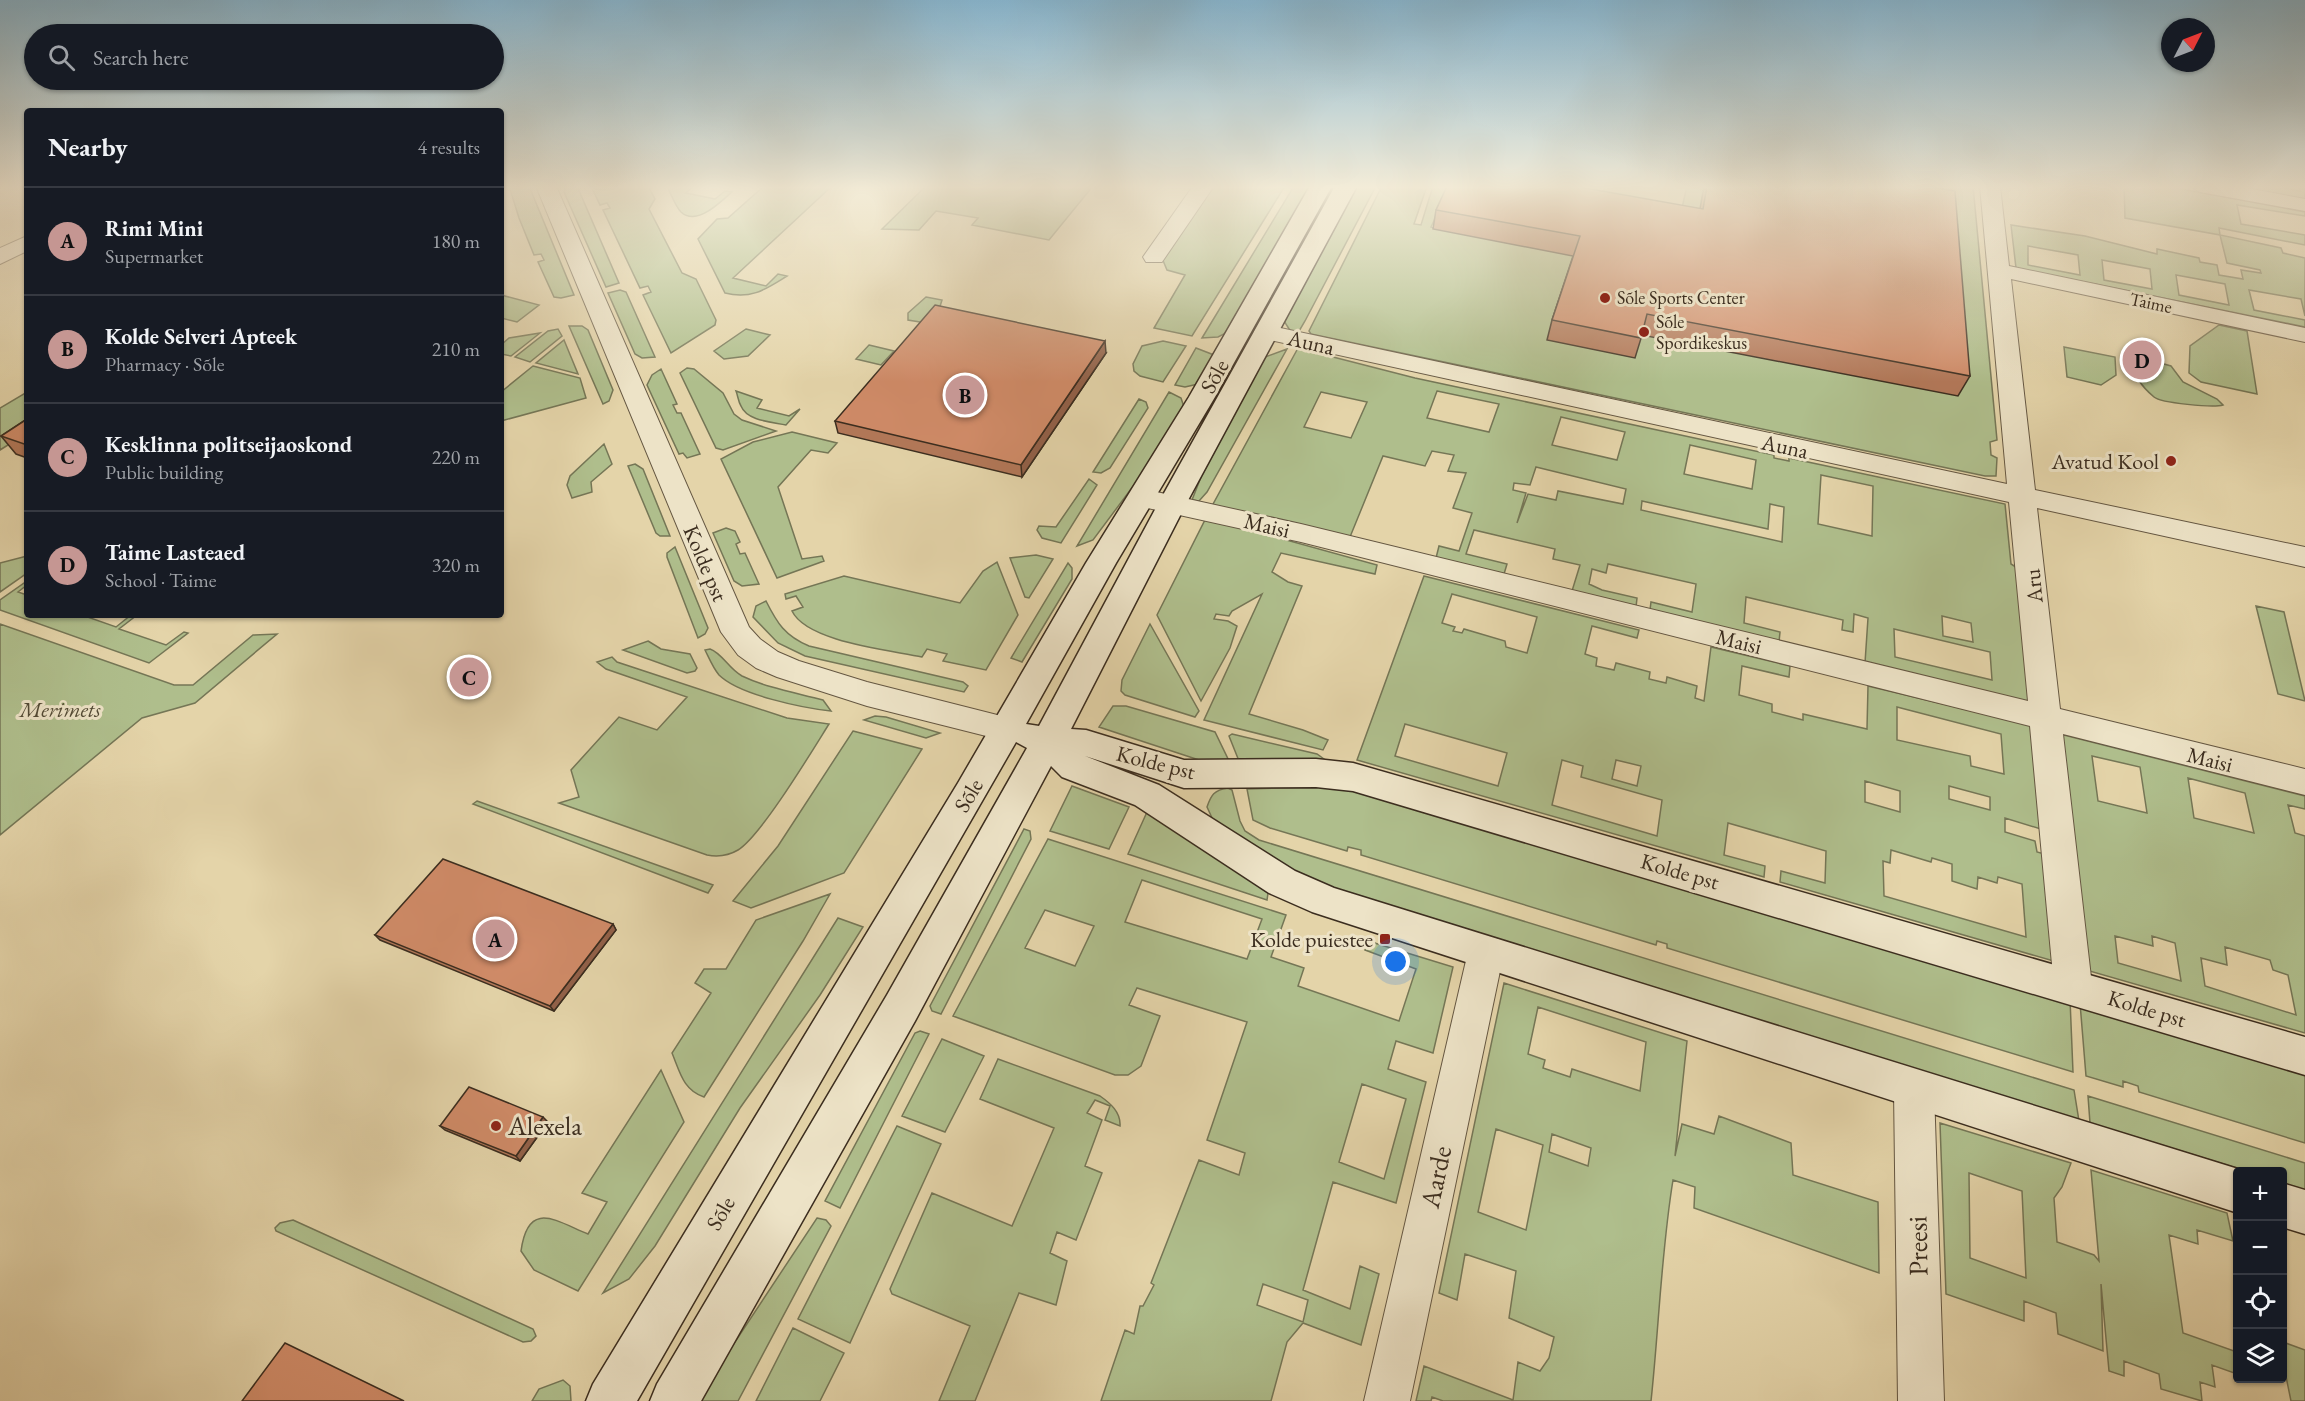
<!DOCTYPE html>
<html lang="en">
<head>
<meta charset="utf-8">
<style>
  body { margin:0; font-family:"EB Garamond",serif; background:#20242c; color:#f1f3f6 }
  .controls { position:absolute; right:18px; bottom:18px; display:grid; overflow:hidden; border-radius:6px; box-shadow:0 2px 4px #0004 }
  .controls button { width:54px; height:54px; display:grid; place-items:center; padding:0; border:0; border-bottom:2px solid #363941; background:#171b24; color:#f1f3f6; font:30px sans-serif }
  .compass { position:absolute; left:2161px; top:18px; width:54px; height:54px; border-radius:50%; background:#171b24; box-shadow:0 2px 4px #0004; rotate:48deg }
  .you { position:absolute; left:1396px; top:962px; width:21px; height:21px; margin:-15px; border:4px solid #fff; border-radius:50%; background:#1a73e8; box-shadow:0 0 0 9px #1a73e833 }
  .badge { display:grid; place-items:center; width:39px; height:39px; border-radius:50%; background:#c59692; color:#111; font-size:20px; font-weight:700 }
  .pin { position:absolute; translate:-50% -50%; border:3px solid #fff; box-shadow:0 2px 6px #0006 }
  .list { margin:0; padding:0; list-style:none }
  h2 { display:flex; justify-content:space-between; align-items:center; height:78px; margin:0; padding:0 24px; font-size:26px }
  h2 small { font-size:20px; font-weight:400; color:#9ea1a6 }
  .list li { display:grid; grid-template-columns:39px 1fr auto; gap:18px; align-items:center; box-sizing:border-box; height:108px; padding:0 24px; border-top:2px solid #363941 }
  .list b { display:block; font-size:22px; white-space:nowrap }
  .list p { margin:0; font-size:20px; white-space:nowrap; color:#9ea1a6 }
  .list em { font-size:20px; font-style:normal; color:#9ea1a6 }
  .icon { flex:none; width:33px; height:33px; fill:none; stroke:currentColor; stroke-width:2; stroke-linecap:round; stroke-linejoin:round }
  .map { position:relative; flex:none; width:2305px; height:1401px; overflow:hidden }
  .search { position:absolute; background:#171b24; box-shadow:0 2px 4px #0004; left:24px; top:24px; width:480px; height:66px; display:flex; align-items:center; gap:15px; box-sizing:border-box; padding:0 21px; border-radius:33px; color:#9ea1a6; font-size:22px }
  .panel { position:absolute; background:#171b24; box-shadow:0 2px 4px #0004; left:24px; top:108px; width:480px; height:510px; border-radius:6px }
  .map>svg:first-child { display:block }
  .green { fill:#afbe8c; stroke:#757656; stroke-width:1.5; fill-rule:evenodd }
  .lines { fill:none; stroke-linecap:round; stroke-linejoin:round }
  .street-casing { stroke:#655742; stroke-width:2 }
  .secondary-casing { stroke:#3b2d1f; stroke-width:3 }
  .street { fill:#ede3c7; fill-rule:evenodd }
  .secondary { fill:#ede3c7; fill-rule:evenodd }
  .wall { fill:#b37859; stroke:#3b2d1f; stroke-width:1.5 }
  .shaded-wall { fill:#926149; stroke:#3b2d1f; stroke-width:1.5 }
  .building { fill:#d08b68; stroke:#3b2d1f; stroke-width:1.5 }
  .poi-dot { fill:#8f2418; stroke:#ede3c7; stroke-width:2 }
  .labels { text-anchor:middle; stroke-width:6; stroke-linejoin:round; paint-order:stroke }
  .far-poi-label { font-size:18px; fill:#3b2d1f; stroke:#ede3c7; text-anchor:start }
  .far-street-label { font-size:18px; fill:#3b2d1f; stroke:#ede3c7 }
  .street-label { font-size:22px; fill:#3b2d1f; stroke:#ede3c7 }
  .poi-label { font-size:22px; fill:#3b2d1f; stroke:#ede3c7; text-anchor:end }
  .park-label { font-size:22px; font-style:italic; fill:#524a35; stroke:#ede3c7 }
  .near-poi-label { font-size:27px; fill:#3b2d1f; stroke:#ede3c7; text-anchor:start }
  .near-street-label { font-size:27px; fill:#3b2d1f; stroke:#ede3c7 }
</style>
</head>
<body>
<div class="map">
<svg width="2305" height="1401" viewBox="0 0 2305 1401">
  <rect width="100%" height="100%" fill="#e4d4a9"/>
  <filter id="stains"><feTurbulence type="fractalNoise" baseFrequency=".00333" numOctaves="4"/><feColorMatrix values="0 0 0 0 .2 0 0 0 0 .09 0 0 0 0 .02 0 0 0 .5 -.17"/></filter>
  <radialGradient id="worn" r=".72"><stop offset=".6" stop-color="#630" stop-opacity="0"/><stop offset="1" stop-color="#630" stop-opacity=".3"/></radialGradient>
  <path class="green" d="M509,186H529L574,295L561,298L554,297L538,262L544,260L541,254L534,255L519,218Z
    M567,186H577L619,283L606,287L564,192Z
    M591,186H648L655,199L649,209L682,273L696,279L716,320L715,325L671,353L643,295L651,292L648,286L640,288L603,210L610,208L607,203L600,205Z
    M667,186H693L686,193L715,199L725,191L732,192C721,201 697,227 681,212C675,206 671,194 667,186Z
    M764,186H832L733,278L766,286L778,274L787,276C766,289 751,300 725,293L698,239L717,219L728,218Z
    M926,186H1093L1049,240L972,225L978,218L936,211L919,230L882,229Z
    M1212,186H1285L1192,336L1154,328L1185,275L1167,270L1162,258Z
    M1294,186H1314L1226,333L1218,337L1202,338Z
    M1356,186H1376L1305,321L1298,333L1291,332L1284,321Z
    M1382,186H1427L1414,224L1421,225L1433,186H1450L1431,227L1434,228L1679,221L1687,186H1973L1997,440L1990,442L1991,455L1997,458L1996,476H1985L1311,334L1309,331Z
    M2124,186H2165L2305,212V216L2237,205L2241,224L2305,235V245L2219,228L2220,235L2281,248L2283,253L2305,258V316L2301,299L2249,290L2254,310L2305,320V327L2016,268L2011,225L2085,236L2157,254V249L2199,258L2200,262L2217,265L2219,275L2243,279L2241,270L2261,273L2260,270L2227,263L2220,235L2125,218ZM2028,246L2078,255L2080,275L2028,265ZM2102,260L2150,269L2152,289L2104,280ZM2176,275L2225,284L2229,305L2179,295Z
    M2232,186H2274L2300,191L2299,186H2305V199Z
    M620,290L626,292L655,357L642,358L635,354L608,293Z
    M501,295L539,305L517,322L501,318Z
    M926,297L942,300L937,316L926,323L908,320V313Z
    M2219,325L2247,331L2257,394L2201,382L2189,373L2190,346Z
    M569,326H582L588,330L613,390L609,401L603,404Z
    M558,329L562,336L530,362L515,357L548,331Z
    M746,329L770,335L748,356L724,359L714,351Z
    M540,333L511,356L501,354V345L509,338Z
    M564,340L578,374L536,363Z
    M1163,341L1186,346L1163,382L1140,376L1134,371L1133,364L1142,346Z
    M869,345L894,351L881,365L856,359Z
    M2064,347L2115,357L2116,375L2101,385L2067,377Z
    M1196,348L1214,355L1198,384L1185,387L1175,385Z
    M1298,348L1415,378L1774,455V458L1789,461V458L2005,504L2011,564L2019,569L2031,703L1865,663L1868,618L1854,614L1853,632L1842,630L1843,620L1746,597L1744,623L1780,632L1779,642L1650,610L1651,602L1692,612L1696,584L1608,564L1606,573L1592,569L1589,584L1602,590L1637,598L1636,607L1572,591L1580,565L1553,559L1555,549L1474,530L1466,554L1507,564L1504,574L1436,558L1439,546L1459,551L1472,513L1453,508L1466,473L1448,471L1454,455L1432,451L1425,466L1383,456L1350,537L1212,506ZM1437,391L1499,404L1489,432L1427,418ZM1321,392L1367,402L1351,438L1304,427ZM1561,417L1625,432L1617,460L1552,445ZM1690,445L1756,460L1752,489L1684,474ZM1536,467L1626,489L1623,504L1558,491L1556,500L1528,494L1517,523L1526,493L1513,490L1514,483L1530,485ZM1821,475L1873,486L1872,536L1818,524ZM1642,501L1768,529L1770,504L1784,507L1782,542L1641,510ZM1942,616L1971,623L1973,642L1943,636ZM1894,629L1990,652L1992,680L1895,657Z
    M1287,349L1207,492L1199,501L1192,500L1201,477L1265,357Z
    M2139,357L2171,366L2183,382L2217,399L2223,405C2213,408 2161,403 2154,397C2141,386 2133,375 2132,358Z
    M533,366L580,378L586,398L501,421V392Z
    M687,368L694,369L723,393L734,414L742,420L776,431L723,450L716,448L680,373Z
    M661,369L677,404L673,405L677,413H681L700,454L687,458L683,453L679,454L647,385L652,375Z
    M736,391L762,400L757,408L789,416L800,409L786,425C772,422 747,421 741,406C738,401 738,396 736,391Z
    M27,392V433L0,450V408Z
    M1169,392L1181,398L1184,407L1137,481L1093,540L1077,546Z
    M1139,399L1146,402L1148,408L1110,468L1101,473L1093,472Z
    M792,432L837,443L828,453L811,450L778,487L802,559L822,556L824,561L777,578L721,459L753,442Z
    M604,444L612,464L591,482L592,492L572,498L567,485L570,476Z
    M635,464L643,469L670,536H660L656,533L628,466Z
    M1089,479L1097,485L1061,543L1042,538L1037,530L1039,526L1056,527Z
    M1206,518L1377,565L1375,574L1281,553L1272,572L1288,582L1302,586L1249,714L1303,730L1328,740L1323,750L1204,720L1262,594L1232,611L1229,616L1216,614L1214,619L1228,621L1237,626L1230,648L1201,701L1157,615Z
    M726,528L735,531L740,542L736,544L740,554L745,553L759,584L742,586L734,581L713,533Z
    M675,547L708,628L705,634L698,638L667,557V553Z
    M1036,555L1053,559L1029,598L1025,597L1010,558Z
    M27,556V573L0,592V563Z
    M997,562L1018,615L986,670L943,661L947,654L927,649L922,657C890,650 807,642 792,611L803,607L796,596L786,599L785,594L844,576L960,603L983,571Z
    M1068,563L1072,568V579L1022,662L1011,658Z
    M1424,576L1639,630L1637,638L1592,626L1585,654L1597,658L1596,666L1614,670L1616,663L1650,672L1649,679L1666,683L1667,677L1697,686L1695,698L1704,701L1711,647L1790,666L1789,677L1742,666L1739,695L1772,704V712L1803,720V714L1867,729L1868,686L2035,726L2044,830L2005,818V832L2035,841L2037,852L2048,855L2057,962L1780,882L1781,871L1825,883L1826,851L1728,823L1724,855L1765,866L1764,877L1357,760ZM1452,594L1537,617L1527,653L1506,647L1505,641L1464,629L1462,633L1453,631L1455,627L1442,623ZM1897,707L2001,734L2004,774L1971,766L1970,756L1897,740ZM1405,724L1507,753L1498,786L1395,756ZM1562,760L1583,766L1581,777L1662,800L1657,836L1552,805ZM1616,760L1641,766L1637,786L1612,779ZM1865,781L1900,791V812L1865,802ZM1949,786L1990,797V810L1949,799ZM1891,850L1931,862L1932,858L1952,864V881L1977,889L1978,877L1997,883L1998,877L2022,884L2026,937L1884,896L1883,861L1890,863Z
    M27,581V585L18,592L27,595V615H82L116,627L131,615H137L119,629L166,645L184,632L188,633L149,663L0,610V600Z
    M766,601C777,623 785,636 809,646L963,682L968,686L964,692L805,656L778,643L753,617L756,606Z
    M2256,606L2284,612L2305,701L2278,694Z
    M0,624L174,685H193L253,635L277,634L195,703L142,718L0,835Z
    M1150,624L1199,711L1195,717L1125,695L1121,691L1122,680Z
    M648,641L661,649L690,654L697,668L695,671L687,673L623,650Z
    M710,649C722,653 729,669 742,676C767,688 797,693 823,700L831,711C803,708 739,695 719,675C713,668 709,658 705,650Z
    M612,657L617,662L787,718L829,724C812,751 761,836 738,850C728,856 718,857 707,855L559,803L579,797L571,770L619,717L657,730L687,697L606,669L597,662Z
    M1113,706H1126L1215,732L1230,763L1202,761L1099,727Z
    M875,716L886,717L940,733L926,738L864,720Z
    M853,731L922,749L844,873L751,908L733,901L778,846Z
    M1232,734L1317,754L1324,759L1322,761H1239L1229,736Z
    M2060,734L2305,796V809L2288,805L2295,833L2305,836V1033L2086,970ZM2092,756L2140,767L2147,813L2098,801ZM2188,778L2245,793L2254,833L2194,818ZM2115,936L2153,946L2152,936L2175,943L2181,981L2118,963ZM2225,947L2270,960L2273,970L2288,975L2296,1015L2205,986L2201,958L2227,965Z
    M1072,786L1129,807L1109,849L1050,831Z
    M1339,786L2070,999L2073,1072L1667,948V944L1657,941L1656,945L1361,855V850L1348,847L1347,851L1270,828L1253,820L1247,789Z
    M1228,788L1232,790L1240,821L1245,831L1259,840L2074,1090L2079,1121L1311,881L1213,820L1207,807C1211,795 1214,790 1228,788Z
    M477,801L713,885L708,893L473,804Z
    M1147,812L1175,828L1268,893L1267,900L1128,854Z
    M1024,829L1030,831L1031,839L941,1014L932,1011L930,1006Z
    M1048,839L1286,915L1271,957L1304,968L1298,986L1399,1021L1416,969L1365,950L1368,941L1453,967L1433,1053L1396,1041L1388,1069L1426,1082L1396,1203L1333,1182L1303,1290L1350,1309L1360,1266L1379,1274L1361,1345L1303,1323L1287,1342L1271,1401H1101L1125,1330L1134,1334L1140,1306H1143L1154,1285L1151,1283L1199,1160L1239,1175L1245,1153L1207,1140L1247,1022L1137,988L1129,1005L1160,1016L1141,1066L1128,1075H1115L953,1016ZM1142,880L1262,919L1247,959L1125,922ZM1045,910L1094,926L1075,966L1025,948ZM1362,1084L1406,1099L1384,1179L1339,1162ZM1263,1284L1308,1300L1303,1322L1257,1305Z
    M830,894L803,941L704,1097C683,1090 680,1072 672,1053L711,993L695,983L704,969H726L756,920Z
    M838,918L863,927L820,995L740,1108L655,1246L629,1279L603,1293Z
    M1504,983L1687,1041L1675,1156L1682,1124L1714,1134L1719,1116L1791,1143L1793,1175L1878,1202L1879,1273L1694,1208L1695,1187L1673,1180C1661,1253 1659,1327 1651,1401H1443L1432,1397L1431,1401H1416L1424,1366L1513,1400L1518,1362L1540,1371L1549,1358L1554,1337L1509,1318L1516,1271L1465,1254L1457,1300L1439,1293ZM1538,1007L1646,1042L1640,1091L1572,1069L1570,1077L1543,1068L1545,1060L1528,1054ZM1496,1129L1543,1145L1526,1230L1478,1212ZM1552,1134L1591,1148L1588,1166L1549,1152Z
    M2080,1003L2305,1069V1143L2139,1092L2138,1086L2123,1081V1087L2086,1076Z
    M920,1031L929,1034L840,1208L825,1201L915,1033Z
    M942,1039L984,1056L945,1132L902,1116Z
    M998,1059L1100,1096C1110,1103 1121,1112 1120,1126L1105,1120L1110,1106L1095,1100L1087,1113L1102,1120L1085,1166L1102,1173L1076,1240L1057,1232L1050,1253L1067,1261L1056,1305L1019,1293L975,1401H939L970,1326L892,1294L890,1289L932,1193L1012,1226L1054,1128L980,1099Z
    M661,1070L684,1122L578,1291L534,1270L521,1251C528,1199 556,1221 588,1234L607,1202L582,1193Z
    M2088,1096L2305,1163V1190L2283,1183L2282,1172L2246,1171L2090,1123Z
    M1940,1123L2071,1163L2062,1187L2054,1198L2057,1242L2094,1255L2099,1261L2091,1170L2227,1213L2233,1241L2197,1230L2198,1244L2169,1235L2183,1333L2237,1352V1374L2212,1365L2215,1387L2200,1382L2202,1401L2161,1389L2159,1374L2124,1361V1376L2109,1371L2101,1284L2103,1351L2058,1334L2056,1313L2024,1301V1321L1946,1294ZM1969,1173L2022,1191L2026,1278L1970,1258Z
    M897,1126L941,1144L850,1343L798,1319Z
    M817,1218L826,1220L831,1226L738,1401H696Z
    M293,1220L533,1329L536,1336L531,1341L523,1342L276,1231L275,1228L280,1223Z
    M793,1328L844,1353L820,1401H756Z
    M2283,1342L2305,1350V1401H2291L2283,1362Z
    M563,1380L570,1386L571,1401H532L539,1389Z"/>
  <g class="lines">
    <defs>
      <path id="street" d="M536,186H556L749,627L760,639L778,652L799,661L867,682L1017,720L1022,729L1017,738L1006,741L867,706L777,677L756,668L738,655L721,632Z
        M1193,186H1214L1162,262H1146L1143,257Z
        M1980,186H2000L2009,266L2305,328V342L2011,279L2035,490L2305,547V567L2037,508L2060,709L2305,769V795L2063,734L2092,986L2086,998L2073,1003L2060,998L2054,986L2030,726L1301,542L1143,507L1133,504L1129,498L1133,492L1143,489L1301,524L2028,701L2009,502L1266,339L1258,337L1254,332L1258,327L1266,325L2007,484Z
        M2190,186H2236L2305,199V211L2200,192Z
        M27,236V251L0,264V248Z
        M1486,936L1499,940L1504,952L1410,1401H1364L1468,952L1473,940Z
        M1914,1071L1928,1077L1934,1090L1944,1401H1898L1894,1090L1900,1077Z"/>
      <path id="secondary" d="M1310,186H1332L1215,397L1116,563L1026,724L1039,726L1158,504L1335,186H1357L1186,504L1071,729L1086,730L1184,760L1316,759L1353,763L2305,1037V1075L1353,791L1316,787L1184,788L1085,756L1159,785L1295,871L1334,888L2238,1169L2244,1172H2238V1213L1312,912L1269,893L1135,805L1062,777L1051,766L915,1021L701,1401H650L657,1384L887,995L1027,748L1016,742L637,1401H586L593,1384L958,783L1086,563L1189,397Z
        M2282,1183L2305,1190V1234L2282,1227Z"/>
    </defs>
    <use href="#street" class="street-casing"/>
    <use href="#secondary" class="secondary-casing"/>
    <use href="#street" class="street"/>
    <use href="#secondary" class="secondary"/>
  </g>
  <path class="wall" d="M1704,186H1925L1970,376L1958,396L1642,335L1635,358L1547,340L1552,320L1573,256L1433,229L1436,210L1700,209Z
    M1106,353L1022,477L838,433L835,421Z
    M27,419V458L16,454L1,436Z
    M613,924L616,930L554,1011L380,940L375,935Z
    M548,1122L520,1161L445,1130L440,1126Z"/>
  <path class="shaded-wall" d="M1105,341L1106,353L1022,477L1021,465Z
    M613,924L616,930L554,1011L550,1006Z
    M543,1117L548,1122L520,1161L516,1156Z"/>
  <path class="building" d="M1447,186H1574L1703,209L1707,186H1925L1955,191L1970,376L1647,314L1641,338L1552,320L1580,236L1436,210Z
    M935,305L1105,341L1021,465L835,421Z
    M27,419V445L1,436Z
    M443,859L613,924L550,1006L375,935Z
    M469,1087L543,1117L516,1156L440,1126Z
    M285,1343L404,1401H242Z"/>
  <linearGradient id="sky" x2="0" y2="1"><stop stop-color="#87b6d0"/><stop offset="0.49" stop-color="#f3ecd8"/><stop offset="1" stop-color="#f3ecd8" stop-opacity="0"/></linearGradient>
  <rect width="2305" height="382" fill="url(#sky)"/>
  <g class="poi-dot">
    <circle cx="1605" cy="298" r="6"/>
    <circle cx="1644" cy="332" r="6"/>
    <circle cx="2171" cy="461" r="6"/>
    <rect x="1379" y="933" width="12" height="12" rx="3"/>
    <circle cx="496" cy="1126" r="6"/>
  </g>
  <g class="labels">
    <g class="far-poi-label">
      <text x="1617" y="304">Sõle Sports Center</text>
      <text x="1656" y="328">Sõle<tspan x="1656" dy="21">Spordikeskus</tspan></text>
    </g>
    <g class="far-street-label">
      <text transform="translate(2151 303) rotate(12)" y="6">Taime</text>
    </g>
    <g class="street-label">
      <text transform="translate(1311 342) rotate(13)" y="8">Auna</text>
      <text transform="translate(1214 376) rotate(-61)" y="8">Sõle</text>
      <text transform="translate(1785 446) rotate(12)" y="8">Auna</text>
      <text transform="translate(1267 525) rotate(13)" y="8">Maisi</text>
      <text transform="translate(706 563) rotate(67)" y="8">Kolde pst</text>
      <text transform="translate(2033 586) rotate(-96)" y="8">Aru</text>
      <text transform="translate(1739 641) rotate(14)" y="8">Maisi</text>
      <text transform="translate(2210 759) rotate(14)" y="8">Maisi</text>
      <text transform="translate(1156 762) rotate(14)" y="8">Kolde pst</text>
      <text transform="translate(968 795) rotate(-59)" y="8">Sõle</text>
      <text transform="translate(1680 871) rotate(16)" y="8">Kolde pst</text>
      <text transform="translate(2147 1008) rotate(17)" y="8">Kolde pst</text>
      <text transform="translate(720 1213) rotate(-60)" y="8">Sõle</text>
    </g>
    <g class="poi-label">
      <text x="2159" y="469">Avatud Kool</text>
      <text x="1373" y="947">Kolde puiestee</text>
    </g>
    <g class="park-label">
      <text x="60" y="717">Merimets</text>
    </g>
    <g class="near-poi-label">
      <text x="508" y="1135">Alexela</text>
    </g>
    <g class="near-street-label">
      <text transform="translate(1436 1177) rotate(-78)" y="9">Aarde</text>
      <text transform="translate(1918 1246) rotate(-91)" y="9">Preesi</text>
    </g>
  </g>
  <rect width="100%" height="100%" filter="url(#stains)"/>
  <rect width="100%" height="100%" fill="url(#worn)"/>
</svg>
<div class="controls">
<button>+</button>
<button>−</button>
<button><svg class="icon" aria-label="locate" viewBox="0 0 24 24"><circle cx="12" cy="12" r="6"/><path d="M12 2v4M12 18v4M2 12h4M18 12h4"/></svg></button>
<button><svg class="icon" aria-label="layers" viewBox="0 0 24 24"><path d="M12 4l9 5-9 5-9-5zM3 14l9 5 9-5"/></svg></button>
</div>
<svg class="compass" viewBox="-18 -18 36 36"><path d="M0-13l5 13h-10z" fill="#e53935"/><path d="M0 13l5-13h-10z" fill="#9ea1a6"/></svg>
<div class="you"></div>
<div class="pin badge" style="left:495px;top:939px">A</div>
<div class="pin badge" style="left:965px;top:395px">B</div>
<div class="pin badge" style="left:469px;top:677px">C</div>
<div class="pin badge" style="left:2142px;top:360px">D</div>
<div class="search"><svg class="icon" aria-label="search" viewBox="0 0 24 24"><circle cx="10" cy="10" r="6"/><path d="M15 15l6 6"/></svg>Search here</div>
<section class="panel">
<h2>Nearby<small>4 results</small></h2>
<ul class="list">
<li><span class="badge">A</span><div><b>Rimi Mini</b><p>Supermarket</p></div><em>180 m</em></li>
<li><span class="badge">B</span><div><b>Kolde Selveri Apteek</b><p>Pharmacy · Sõle</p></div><em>210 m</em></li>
<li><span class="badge">C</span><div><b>Kesklinna politseijaoskond</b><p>Public building</p></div><em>220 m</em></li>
<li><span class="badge">D</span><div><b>Taime Lasteaed</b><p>School · Taime</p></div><em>320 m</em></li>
</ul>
</section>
</div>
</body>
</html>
